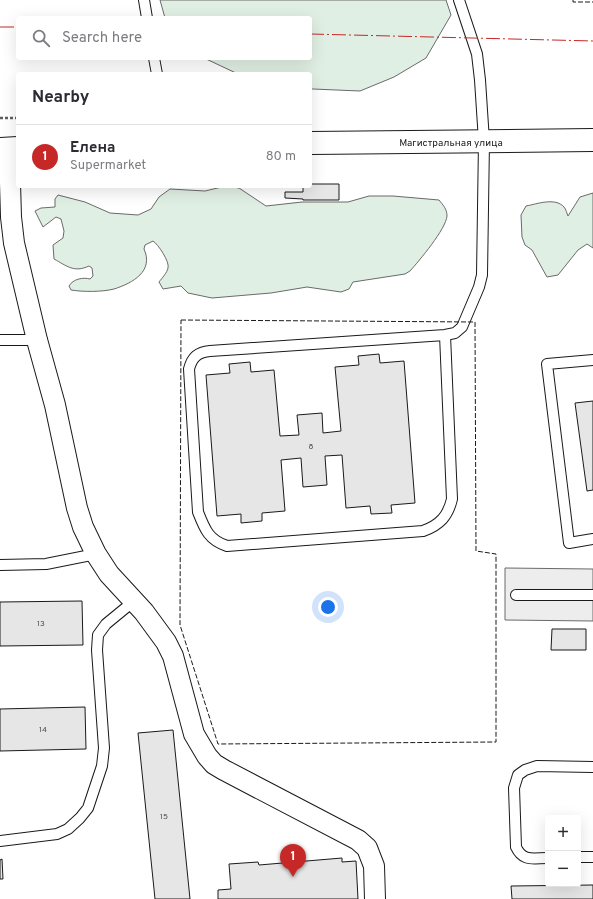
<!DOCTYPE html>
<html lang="en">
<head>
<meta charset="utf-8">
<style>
  body { margin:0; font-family:Overpass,sans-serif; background:#f7f7f7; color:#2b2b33 }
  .controls { position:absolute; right:12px; bottom:12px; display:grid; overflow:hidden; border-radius:4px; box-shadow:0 4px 16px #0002 }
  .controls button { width:36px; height:36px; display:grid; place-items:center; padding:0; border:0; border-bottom:1px solid #e1e1e2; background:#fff; color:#2b2b33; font:20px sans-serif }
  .you { position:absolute; left:328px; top:607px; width:14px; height:14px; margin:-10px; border:3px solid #fff; border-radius:50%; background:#1a73e8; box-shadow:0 0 0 6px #1a73e833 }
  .badge { display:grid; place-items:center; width:26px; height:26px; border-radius:50%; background:#c62828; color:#fff; font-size:13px; font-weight:700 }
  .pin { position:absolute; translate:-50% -33px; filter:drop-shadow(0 1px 2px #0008) }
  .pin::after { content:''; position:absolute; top:21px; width:14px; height:12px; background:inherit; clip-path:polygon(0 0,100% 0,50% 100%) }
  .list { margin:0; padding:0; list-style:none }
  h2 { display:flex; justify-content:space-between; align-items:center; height:52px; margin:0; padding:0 16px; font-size:17px }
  h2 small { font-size:13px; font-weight:400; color:#7c7c81 }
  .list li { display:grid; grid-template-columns:26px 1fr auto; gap:12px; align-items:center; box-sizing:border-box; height:64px; padding:0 16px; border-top:1px solid #e1e1e2 }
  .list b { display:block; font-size:15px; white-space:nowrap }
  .list p { margin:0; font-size:13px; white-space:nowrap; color:#7c7c81 }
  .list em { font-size:13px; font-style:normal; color:#7c7c81 }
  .icon { flex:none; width:22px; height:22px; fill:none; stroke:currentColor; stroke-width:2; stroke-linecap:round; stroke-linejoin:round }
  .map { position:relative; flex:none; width:593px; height:899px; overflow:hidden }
  .search { position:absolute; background:#fff; box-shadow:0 4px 16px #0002; left:16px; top:16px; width:296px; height:44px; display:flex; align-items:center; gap:10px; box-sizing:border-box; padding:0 14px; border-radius:4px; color:#7c7c81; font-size:15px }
  .panel { position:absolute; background:#fff; box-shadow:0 4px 16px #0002; left:16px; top:72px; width:296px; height:116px; border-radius:4px }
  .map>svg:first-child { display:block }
  .green { fill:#e0efe3; stroke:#6a6a6a }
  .parking { fill:#ededed; stroke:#6a6a6a }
  .building { fill:#e6e6e6; stroke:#1a1a1a }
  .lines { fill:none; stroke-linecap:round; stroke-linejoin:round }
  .service-casing { stroke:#1a1a1a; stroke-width:12 }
  .minor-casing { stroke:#1a1a1a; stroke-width:22 }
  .secondary-casing { stroke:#1a1a1a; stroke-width:24 }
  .path { stroke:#5f5f5f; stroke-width:2.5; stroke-dasharray:3 2; stroke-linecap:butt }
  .service { stroke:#fff; stroke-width:10 }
  .minor { stroke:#fff; stroke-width:20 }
  .secondary { stroke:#fff; stroke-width:22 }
  .fence { stroke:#1a1a1a; stroke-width:1; stroke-dasharray:5 2; stroke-linecap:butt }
  .power { stroke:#c62828; stroke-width:1; stroke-dasharray:14 3 2 3; stroke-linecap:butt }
  .labels { text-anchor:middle; stroke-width:3; stroke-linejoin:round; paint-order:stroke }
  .number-label { font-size:8px; fill:#4d4d4d }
  .street-label { font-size:10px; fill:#1a1a1a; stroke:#fff }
</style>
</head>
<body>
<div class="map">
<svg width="593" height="899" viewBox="0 0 593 899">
  <rect width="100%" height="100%" fill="#fff"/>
  <path class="green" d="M160,0H446L451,15L426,58L394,77L360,91L313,89H310V74H238L204,58H310V18H165Z
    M226,186L239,188L266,206L302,202H348L369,196H393L439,200C443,205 447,209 447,216C446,229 419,261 410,271L405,274L353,282L349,289L341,292L307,287L271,293L212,298L188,293L181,286L163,289L159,282C162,278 167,273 168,268C170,262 158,244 153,241L145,245L144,249C154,271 133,283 114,289C102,292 83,292 71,290L69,286C73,279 83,277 90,279L93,276L92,268L89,266C74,273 67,266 54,259L53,245L63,238L64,231L61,219L56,217L43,227L35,211L41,208L55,207V199L58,195L85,202L110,213L138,215L151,209L159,197L170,189L205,191Z
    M593,193V248L587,244L578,250L558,275L547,277L532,250L525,245L522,237L521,215L526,206C537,204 555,197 564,207C566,209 567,214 568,216L580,197Z"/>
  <path class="parking" d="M505,568L593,569V621L505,620Z"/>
  <path class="building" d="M310,184H339V200H303V199L285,198V192H303V186H310Z
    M379,354L380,363L404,361L415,503L391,505L392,513L371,514L370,506L346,508L342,455L325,456L327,485L303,487L301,458L281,460L285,511L262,513V521L241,523V514L217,516L206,375L230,373L229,364L250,362L251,372L274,370L280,436L299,435L297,415L322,413L323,433L341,431L335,367L359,365L358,356Z
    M593,401V490L587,491L575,403Z
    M82,601L83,645L0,646V602Z
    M552,629H586V650H551Z
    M85,707L86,749L0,751V709Z
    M173,730L190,899H155L138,733Z
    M342,858V862L356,861L358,899H218V890L231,889L229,864L258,862L259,865Z
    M2,859L3,879H0V860Z
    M593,885V899H512L511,886Z"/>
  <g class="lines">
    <defs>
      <path id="service" d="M144,0L147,18
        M154,58L157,74
        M445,335L452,499C448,516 440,525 423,531L227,546C209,540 205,530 198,512L189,369C192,357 198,352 210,351L445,335L455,333L462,327L479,287L482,275L484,141L480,80L477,54L459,0
        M0,340H37
        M593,360L547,364L569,543L593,539
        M0,565L46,564L96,554
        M516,595H593
        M0,841L57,834L68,829L80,818L88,808L102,766L104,748L97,650L98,635L106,624L134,601
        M578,857H593
        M548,858C533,858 523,862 516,847L514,788L518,775L525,770L537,766L593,767"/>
      <path id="minor" d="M9,148L11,217L14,243L37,340L55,405L77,508L83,527L96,554L109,574L144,612L166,642L173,656L194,734L207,756L214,764L224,770L358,840L367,848L374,866L375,899"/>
      <path id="secondary" d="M310,143L593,140
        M0,149L18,148"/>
    </defs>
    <use href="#service" class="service-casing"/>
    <use href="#minor" class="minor-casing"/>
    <use href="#secondary" class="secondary-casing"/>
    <path class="path" d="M0,118H18
      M272,187V186"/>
    <use href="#service" class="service"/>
    <use href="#minor" class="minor"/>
    <use href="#secondary" class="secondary"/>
    <path class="fence" d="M573,0V2H593
      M181,320L475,322L476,551L496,554V742L218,744L180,625Z"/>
    <path class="power" d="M0,27H18
      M310,34L593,41"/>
  </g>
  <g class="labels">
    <g class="number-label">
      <text x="311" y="449">8</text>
      <text x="41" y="626">13</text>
      <text x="43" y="732">14</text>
      <text x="164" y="819">15</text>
    </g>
    <g class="street-label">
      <text x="451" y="146">Магистральная улица</text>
    </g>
  </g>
</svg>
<div class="controls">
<button>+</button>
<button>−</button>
</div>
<div class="you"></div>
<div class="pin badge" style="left:293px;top:877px">1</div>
<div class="search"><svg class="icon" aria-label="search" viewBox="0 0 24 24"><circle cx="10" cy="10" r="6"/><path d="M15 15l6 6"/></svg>Search here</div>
<section class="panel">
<h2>Nearby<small></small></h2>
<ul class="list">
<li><span class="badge">1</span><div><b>Елена</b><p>Supermarket</p></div><em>80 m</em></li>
</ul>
</section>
</div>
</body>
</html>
